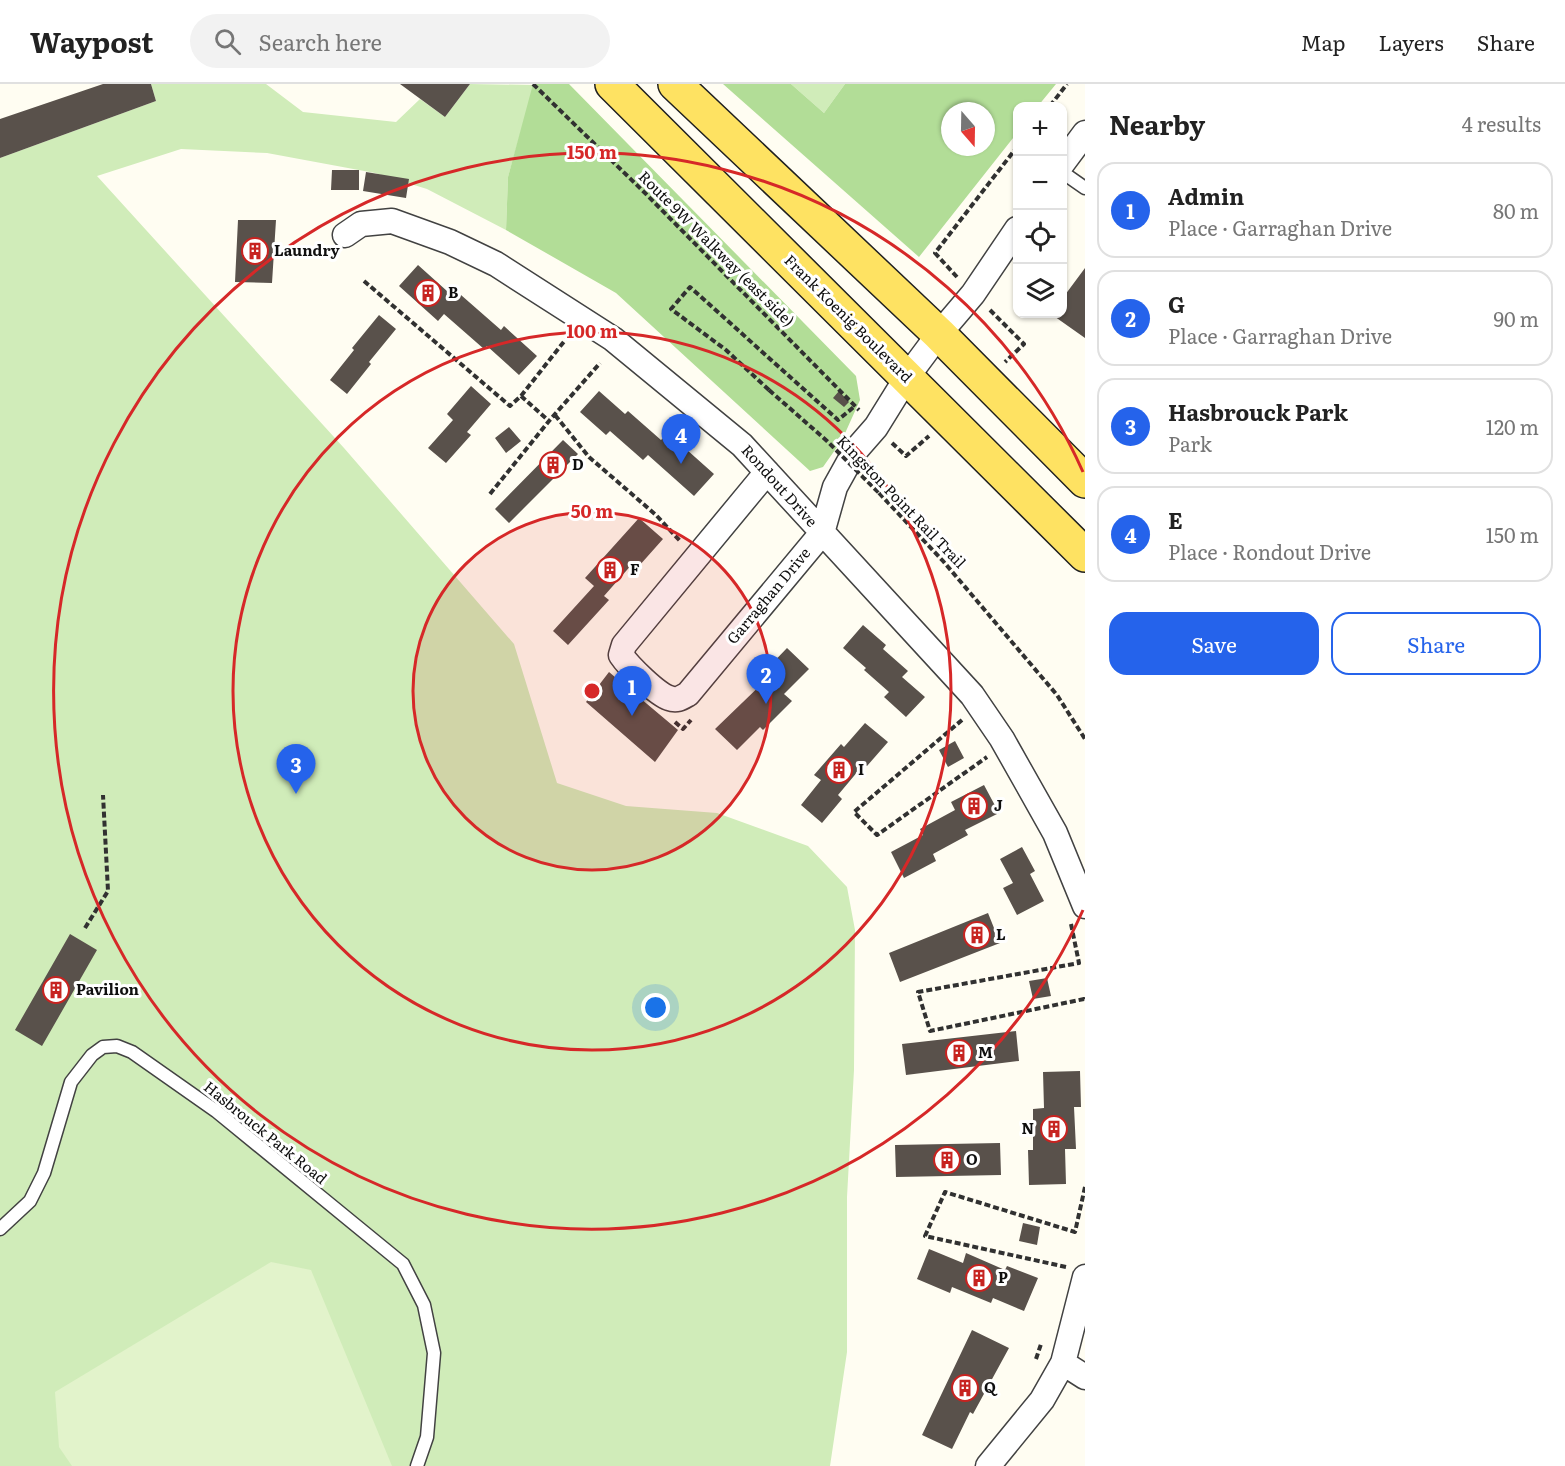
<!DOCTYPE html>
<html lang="en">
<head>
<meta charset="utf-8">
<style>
  body { margin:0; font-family:Literata,serif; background:#f2f2f2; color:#222 }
  .controls { position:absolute; right:18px; top:18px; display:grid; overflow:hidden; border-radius:12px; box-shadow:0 2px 4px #0004 }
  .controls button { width:54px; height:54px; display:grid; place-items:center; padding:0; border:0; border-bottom:2px solid #e0e0e0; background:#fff; color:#222; font:30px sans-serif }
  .compass { position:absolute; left:941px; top:18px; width:54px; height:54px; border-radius:50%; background:#fff; box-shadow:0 2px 4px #0004; rotate:160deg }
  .you { position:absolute; left:656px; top:924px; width:21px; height:21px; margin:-15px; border:4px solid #fff; border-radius:50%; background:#1a73e8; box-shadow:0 0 0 9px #1a73e833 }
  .badge { display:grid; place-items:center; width:39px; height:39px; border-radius:50%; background:#2563eb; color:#fff; font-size:20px; font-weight:700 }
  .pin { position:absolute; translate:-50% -50px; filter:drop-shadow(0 2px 3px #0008) }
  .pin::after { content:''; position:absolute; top:32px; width:21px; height:18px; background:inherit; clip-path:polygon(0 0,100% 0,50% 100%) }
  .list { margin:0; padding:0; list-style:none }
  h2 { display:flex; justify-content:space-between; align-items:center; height:78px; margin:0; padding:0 24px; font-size:26px }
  h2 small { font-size:20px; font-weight:400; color:#767676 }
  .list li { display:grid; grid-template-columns:39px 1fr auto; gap:18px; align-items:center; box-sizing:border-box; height:96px; margin:0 12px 12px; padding:0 12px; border:2px solid #e0e0e0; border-radius:18px }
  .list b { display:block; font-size:22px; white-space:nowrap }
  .list p { margin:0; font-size:20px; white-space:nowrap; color:#767676 }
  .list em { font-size:20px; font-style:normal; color:#767676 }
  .actions { display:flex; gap:12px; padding:18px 24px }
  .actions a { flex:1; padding:14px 0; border:2px solid #2563eb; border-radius:18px; text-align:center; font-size:21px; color:#2563eb }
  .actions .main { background:#2563eb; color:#fff }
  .icon { flex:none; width:33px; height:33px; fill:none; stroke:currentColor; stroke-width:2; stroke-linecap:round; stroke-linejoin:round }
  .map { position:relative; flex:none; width:1085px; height:1382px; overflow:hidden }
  header { display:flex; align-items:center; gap:36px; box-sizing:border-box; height:84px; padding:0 30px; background:#fff; border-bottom:2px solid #e0e0e0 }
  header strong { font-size:28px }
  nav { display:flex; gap:33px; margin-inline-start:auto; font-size:21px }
  .search { width:420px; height:54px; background:#f2f2f2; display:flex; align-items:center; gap:15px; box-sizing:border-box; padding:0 21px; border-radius:33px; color:#767676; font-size:22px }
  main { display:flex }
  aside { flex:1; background:#fff }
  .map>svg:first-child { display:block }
  .green { fill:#d0ecb9 }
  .forest { fill:#b2dd97; fill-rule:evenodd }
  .pitch { fill:#e2f3cb }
  .building { fill:#59514b }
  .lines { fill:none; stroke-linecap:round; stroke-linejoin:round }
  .service-casing { stroke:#424242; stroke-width:15 }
  .minor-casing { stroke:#424242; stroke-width:27 }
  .primary-casing { stroke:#202020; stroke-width:36 }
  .path { stroke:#313131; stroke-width:4; stroke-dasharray:6 3; stroke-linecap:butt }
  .service { stroke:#fff; stroke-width:12 }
  .minor { stroke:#fff; stroke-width:24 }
  .primary { stroke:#fee262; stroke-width:33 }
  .path-bridge { stroke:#313131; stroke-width:4; stroke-dasharray:6 3; stroke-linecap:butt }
  .ring { fill:none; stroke:#d62828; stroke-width:3 }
  .labels { text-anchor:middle; stroke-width:6; stroke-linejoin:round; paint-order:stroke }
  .street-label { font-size:15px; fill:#0f0f0f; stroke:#fff }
  .poi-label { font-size:15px; font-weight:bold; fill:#0f0f0f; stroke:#fff; text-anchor:start }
  .centre { fill:#d62828; stroke:#fff; stroke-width:3 }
  .ring-label { font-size:18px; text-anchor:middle; font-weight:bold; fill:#d62828; stroke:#fff; stroke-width:6; stroke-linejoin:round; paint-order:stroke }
</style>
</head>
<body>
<header>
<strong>Waypost</strong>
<div class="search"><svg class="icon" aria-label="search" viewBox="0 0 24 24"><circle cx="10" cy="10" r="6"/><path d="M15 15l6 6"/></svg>Search here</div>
<nav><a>Map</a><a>Layers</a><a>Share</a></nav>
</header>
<main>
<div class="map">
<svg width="1085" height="1382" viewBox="0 0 1085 1382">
  <rect width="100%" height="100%" fill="#fffdf2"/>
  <path class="green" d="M151,0H266L303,28L396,38L420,15L445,33L470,0L534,1L508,93L506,146L427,105L375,89L267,69L181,65L97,92L344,364L514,560L557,699L626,722L717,729L808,762L847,803L855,846L854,986L847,1113V1268L830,1382H0V74L156,17Z
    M791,0H845L824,29Z"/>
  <path class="forest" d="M533,0H569L856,292L860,316L842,356L823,383L810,387L616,209L506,146L508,93Z
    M723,0H791L824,29L845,0H1056L1038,22H1017V49L919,173ZM950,27H986V63H950Z"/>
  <path class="pitch" d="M271,1178L311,1186L392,1382H72L59,1363L55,1308Z"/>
  <path class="building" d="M103,0H151L156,17L0,74V35Z
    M400,0H470L445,33Z
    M332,86H359V106H331Z
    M366,88L409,95L406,114L363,107Z
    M238,136H276L272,199L235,198Z
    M418,181L457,216L461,211L501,246L504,242L537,272L519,291L487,262L484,265L444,230L438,237L399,202Z
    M1085,184V254L1051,230H1062V215Z
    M379,231L396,245L369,278L371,280L347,310L330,296L354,266L352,264Z
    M471,302L491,320L467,348L471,351L446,379L428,364L453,336L447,330Z
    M599,307L625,330L628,327L661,356L668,349L714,390L694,412L648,371L643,376L610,347L606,351L580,328Z
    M839,307L849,318L844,323L833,314Z
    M509,343L521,357L506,369L495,354Z
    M563,356L578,370L509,439L495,425Z
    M639,434L663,455L639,482L634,478L604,512L609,516L568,561L553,547L594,502L585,494Z
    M863,541L886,561L883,565L908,587L902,593L925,613L906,633L884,613L889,608L864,586L866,584L843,564Z
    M787,564L809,585L784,610L792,617L763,646L760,643L737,666L715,645L768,594L763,589Z
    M609,588L678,646L655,678L586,618Z
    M865,639L888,658L867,682L864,680L838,711L842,715L822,739L801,721L821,696L814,691L841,660L844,663Z
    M955,657L964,674L948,683L939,666Z
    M984,701L999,729L965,746L968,751L933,770L936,777L904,794L891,768L923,751L920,745L955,726L951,718Z
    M1022,763L1035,787L1030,790L1044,817L1017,831L1003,804L1013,799L1000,775Z
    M988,829L1000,859L900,898L889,869Z
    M70,850L97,866L42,962L15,946Z
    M1047,894L1051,912L1033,915L1029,897Z
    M1016,947L1019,977L906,991L902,960Z
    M1080,987L1081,1023H1074L1076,1065H1065L1066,1100L1029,1101L1028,1066H1033V1025L1044,1024L1043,988Z
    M1000,1059L1001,1091L896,1093L895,1061Z
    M1023,1139L1040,1143L1037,1161L1019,1157Z
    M929,1165L963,1179L966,1169L1005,1186L1007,1182L1038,1194L1024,1227L993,1214L991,1219L952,1203L950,1209L917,1195Z
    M972,1246L1009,1264L973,1330L970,1328L952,1365L922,1351Z"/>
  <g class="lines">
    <defs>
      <path id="service" d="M1062,88L1085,104
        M0,1145L30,1117L44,1089L71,998L92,971L103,963L117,962L132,968L216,1027L403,1180L424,1221L434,1269L427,1353L417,1382"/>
      <path id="minor" d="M1062,80L1085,49
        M345,151L361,140L392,137L450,158L496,180L613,255L742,361L972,611L1002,655L1055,749L1085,822
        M767,388L624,561L621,571C629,583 657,610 669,614C677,617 681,614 688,610L822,449L835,403L855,367L876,343L907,293L939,250L973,210L1017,145
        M1063,1279L1085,1293
        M988,1382L1042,1316L1063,1279L1085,1193"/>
      <path id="primary" d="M612,0L1085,471
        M675,0L939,250L1085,397"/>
    </defs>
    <use href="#service" class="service-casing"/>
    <use href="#minor" class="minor-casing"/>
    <use href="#primary" class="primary-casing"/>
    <path class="path" d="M533,0L644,108L859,326
      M1050,22L1067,0
      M957,193L935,169L1017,63
      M364,197L510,322L521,312L566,255
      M990,226L1024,260L1005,278
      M769,306L726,266L671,225L690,203L838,336L855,322
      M521,312L549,337
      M555,331L589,373L656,431L681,458
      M892,359L906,372L929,352
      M879,409L943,477L1057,611L1085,655
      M490,410L549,337L600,279
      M962,636L854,728L877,751L987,673
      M675,638L683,645L691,636
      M1071,840L1079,879L918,908L930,947L1084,915L1085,918
      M85,844L108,807L103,711
      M1066,1183L925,1152L945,1108L1075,1148L1085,1103
      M1036,1275L1041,1260"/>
    <use href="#service" class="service"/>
    <use href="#minor" class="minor"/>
    <use href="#primary" class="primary"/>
    <path class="path-bridge" d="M769,306L827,357L879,409"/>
  </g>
  <circle cx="592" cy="607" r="179" fill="#d62828" fill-opacity=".12"/>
  <g class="ring">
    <circle cx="592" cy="607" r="179"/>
    <circle cx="592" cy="607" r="359"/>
    <path d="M1083 826A538 538 0 1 1 1083 388"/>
  </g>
  <defs>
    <symbol id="building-ring" viewBox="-11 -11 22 22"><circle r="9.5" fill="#fff" stroke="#c72320" stroke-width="1.5"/><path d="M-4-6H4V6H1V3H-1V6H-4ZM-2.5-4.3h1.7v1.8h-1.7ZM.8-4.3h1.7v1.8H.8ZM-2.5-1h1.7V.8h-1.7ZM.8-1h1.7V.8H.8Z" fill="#c72320"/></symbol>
  </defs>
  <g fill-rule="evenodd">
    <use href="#building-ring" x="240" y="152" width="30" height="30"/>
    <use href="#building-ring" x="413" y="194" width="30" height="30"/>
    <use href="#building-ring" x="538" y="366" width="30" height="30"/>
    <use href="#building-ring" x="595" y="471" width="30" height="30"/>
    <use href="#building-ring" x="824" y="671" width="30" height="30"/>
    <use href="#building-ring" x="959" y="707" width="30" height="30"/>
    <use href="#building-ring" x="962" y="836" width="30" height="30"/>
    <use href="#building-ring" x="41" y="891" width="30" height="30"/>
    <use href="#building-ring" x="944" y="954" width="30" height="30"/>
    <use href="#building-ring" x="1039" y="1030" width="30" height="30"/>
    <use href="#building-ring" x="932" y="1061" width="30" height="30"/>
    <use href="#building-ring" x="964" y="1179" width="30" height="30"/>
    <use href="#building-ring" x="950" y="1289" width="30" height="30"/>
  </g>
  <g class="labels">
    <g class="street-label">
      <text transform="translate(716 165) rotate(45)" y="5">Route 9W Walkway (east side)</text>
      <text transform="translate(848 235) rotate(45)" y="5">Frank Koenig Boulevard</text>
      <text transform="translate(779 402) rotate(48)" y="5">Rondout Drive</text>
      <text transform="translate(901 418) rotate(46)" y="5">Kingston Point Rail Trail</text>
      <text transform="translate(769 512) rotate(-50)" y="5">Garraghan Drive</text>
      <text transform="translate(265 1049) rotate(39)" y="5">Hasbrouck Park Road</text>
    </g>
    <g class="poi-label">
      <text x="274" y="172">Laundry</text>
      <text x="448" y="214">B</text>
      <text x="572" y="386">D</text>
      <text x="630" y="491">F</text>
      <text x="858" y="691">I</text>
      <text x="994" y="727">J</text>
      <text x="996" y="856">L</text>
      <text x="76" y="911">Pavilion</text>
      <text x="978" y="974">M</text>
      <text x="1034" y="1050" text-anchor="end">N</text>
      <text x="966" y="1081">O</text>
      <text x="998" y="1199">P</text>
      <text x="984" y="1309">Q</text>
    </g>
  </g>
  <circle cx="592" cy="607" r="9" class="centre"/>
  <g class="ring-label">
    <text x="592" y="75">150 m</text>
    <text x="592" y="254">100 m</text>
    <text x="592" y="434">50 m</text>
  </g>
</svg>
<div class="controls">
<button>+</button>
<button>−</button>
<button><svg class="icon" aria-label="locate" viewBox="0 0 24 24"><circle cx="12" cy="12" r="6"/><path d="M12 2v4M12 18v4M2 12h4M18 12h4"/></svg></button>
<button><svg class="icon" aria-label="layers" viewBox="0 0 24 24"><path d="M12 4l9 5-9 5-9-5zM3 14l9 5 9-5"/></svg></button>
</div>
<svg class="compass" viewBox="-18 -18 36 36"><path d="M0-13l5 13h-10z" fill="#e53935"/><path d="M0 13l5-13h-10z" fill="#767676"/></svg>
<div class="you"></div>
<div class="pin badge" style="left:632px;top:632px">1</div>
<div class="pin badge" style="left:766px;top:620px">2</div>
<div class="pin badge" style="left:296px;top:710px">3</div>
<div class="pin badge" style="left:681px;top:380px">4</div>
</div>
<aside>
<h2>Nearby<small>4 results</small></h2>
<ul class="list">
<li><span class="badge">1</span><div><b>Admin</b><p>Place · Garraghan Drive</p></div><em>80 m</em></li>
<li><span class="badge">2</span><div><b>G</b><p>Place · Garraghan Drive</p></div><em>90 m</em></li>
<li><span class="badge">3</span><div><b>Hasbrouck Park</b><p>Park</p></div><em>120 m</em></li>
<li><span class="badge">4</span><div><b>E</b><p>Place · Rondout Drive</p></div><em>150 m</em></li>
</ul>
<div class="actions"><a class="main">Save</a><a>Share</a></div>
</aside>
</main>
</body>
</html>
